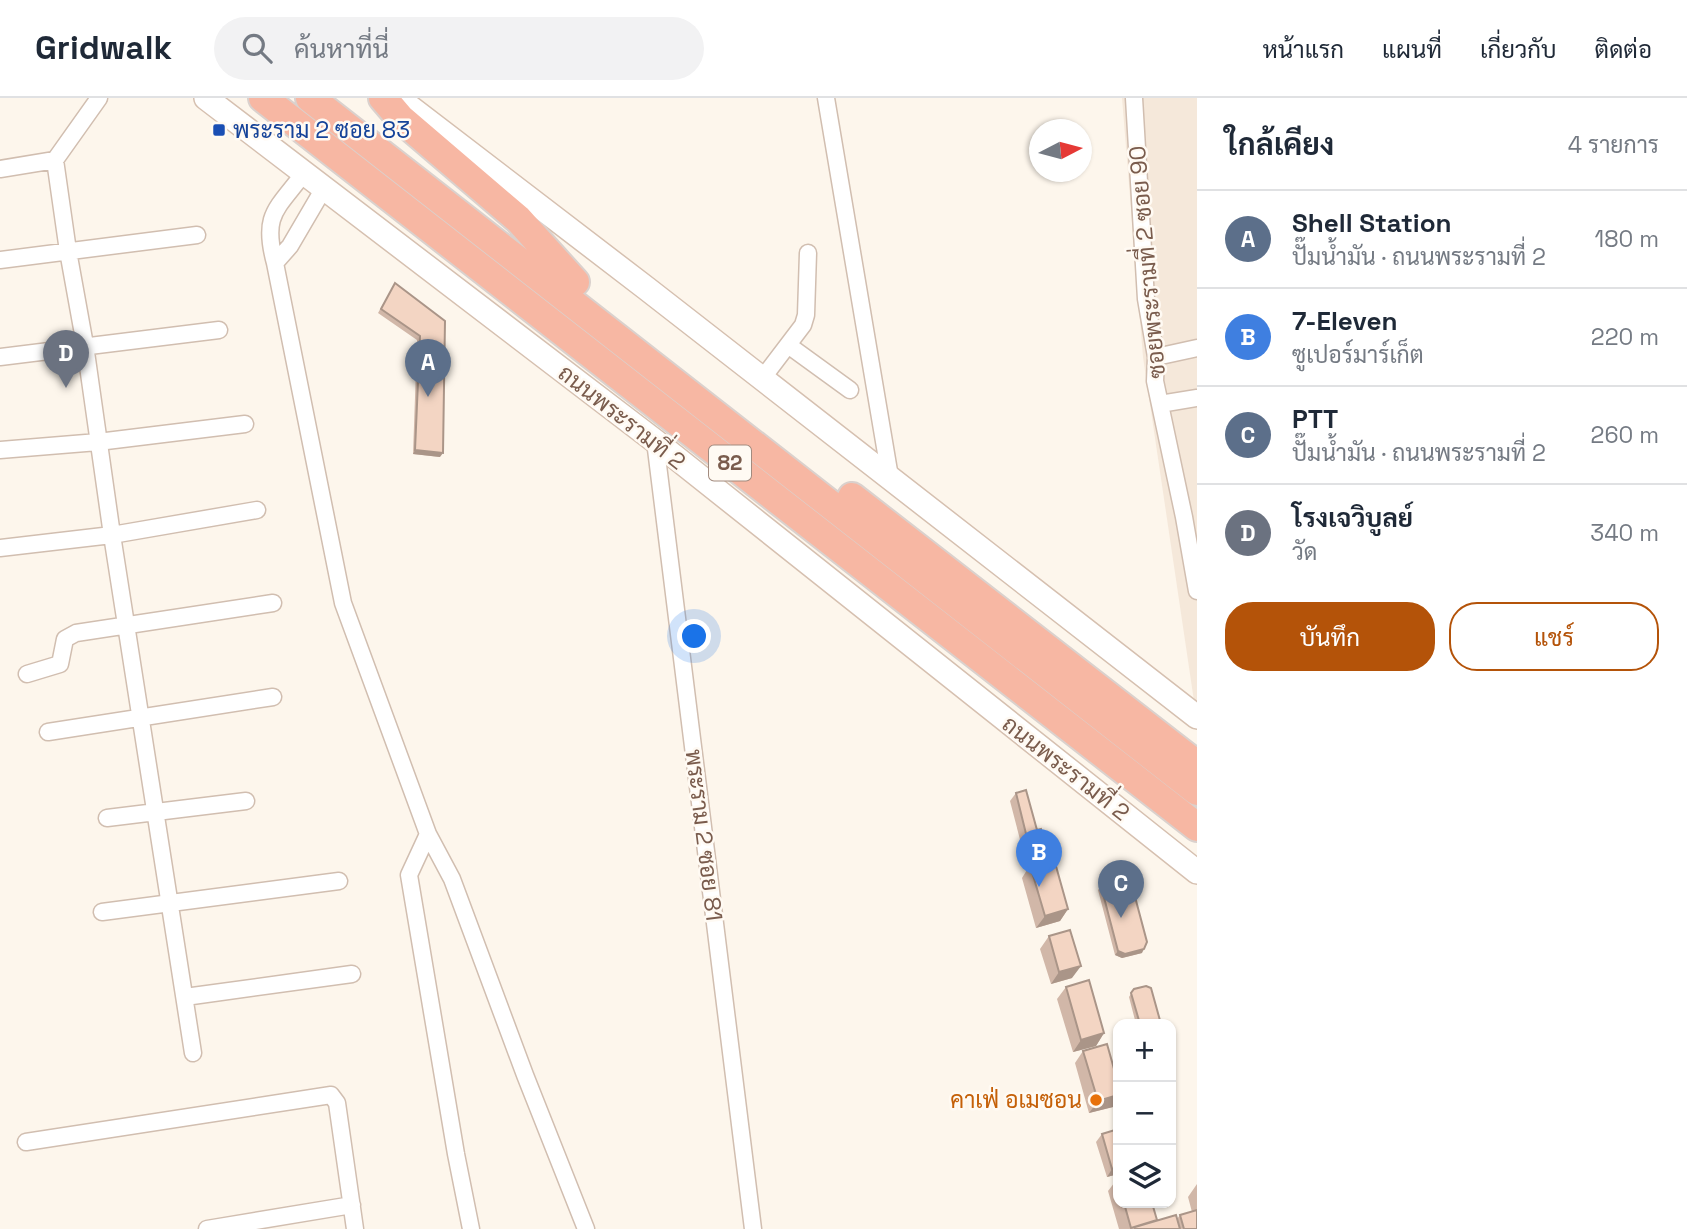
<!DOCTYPE html>
<html lang="th">
<head>
<meta charset="utf-8">
<style>
  body { margin:0; font-family:"Space Grotesk",Sarabun,sans-serif; background:#f2f2f3; color:#1f2937 }
  .controls { position:absolute; right:21px; bottom:21px; display:grid; overflow:hidden; border-radius:14px; box-shadow:0 2px 5px #0004 }
  .controls button { width:63px; height:63px; display:grid; place-items:center; padding:0; border:0; border-bottom:2px solid #e0e1e3; background:#fff; color:#1f2937; font:35px sans-serif }
  .compass { position:absolute; left:1029px; top:21px; width:63px; height:63px; border-radius:50%; background:#fff; box-shadow:0 2px 5px #0004; rotate:84deg }
  .you { position:absolute; left:695px; top:539px; width:24px; height:24px; margin:-18px; border:5px solid #fff; border-radius:50%; background:#1a73e8; box-shadow:0 0 0 10px #1a73e833 }
  .badge { display:grid; place-items:center; width:46px; height:46px; border-radius:50%; background:#b45309; color:#fff; font-size:23px; font-weight:700 }
  .pin { position:absolute; translate:-50% -58px; filter:drop-shadow(0 2px 4px #0008) }
  .pin::after { content:''; position:absolute; top:37px; width:24px; height:21px; background:inherit; clip-path:polygon(0 0,100% 0,50% 100%) }
  .list { margin:0; padding:0; list-style:none }
  h2 { display:flex; justify-content:space-between; align-items:center; height:91px; margin:0; padding:0 28px; font-size:30px }
  h2 small { font-size:23px; font-weight:400; color:#747a83 }
  .list li { display:grid; grid-template-columns:46px 1fr auto; gap:21px; align-items:center; box-sizing:border-box; height:98px; padding:0 28px; border-top:2px solid #e0e1e3 }
  .list b { display:block; font-size:26px; white-space:nowrap }
  .list p { margin:0; font-size:23px; white-space:nowrap; color:#747a83 }
  .list em { font-size:23px; font-style:normal; color:#747a83 }
  .actions { display:flex; gap:14px; padding:21px 28px }
  .actions a { flex:1; padding:16px 0; border:2px solid #b45309; border-radius:28px; text-align:center; font-size:24px; color:#b45309 }
  .actions .main { background:#b45309; color:#fff }
  .icon { flex:none; width:38px; height:38px; fill:none; stroke:currentColor; stroke-width:2; stroke-linecap:round; stroke-linejoin:round }
  .map { position:relative; flex:none; width:1197px; height:1131px; overflow:hidden }
  header { display:flex; align-items:center; gap:42px; box-sizing:border-box; height:98px; padding:0 35px; background:#fff; border-bottom:2px solid #e0e1e3 }
  header strong { font-size:33px }
  nav { display:flex; gap:38px; margin-inline-start:auto; font-size:24px }
  .search { width:490px; height:63px; background:#f2f2f3; display:flex; align-items:center; gap:18px; box-sizing:border-box; padding:0 24px; border-radius:38px; color:#747a83; font-size:26px }
  main { display:flex }
  aside { flex:1; background:#fff }
  .map>svg:first-child { display:block }
  .residential { fill:#f5e8da }
  .lines { fill:none; stroke-linecap:round; stroke-linejoin:round }
  .street-casing { stroke:#d1beb0; stroke-width:19 }
  .secondary-casing { stroke:#d6c0b0; stroke-width:26 }
  .highway-casing { stroke:#dad1cd; stroke-width:32 }
  .street { stroke:#fff; stroke-width:16 }
  .secondary { stroke:#fff; stroke-width:23 }
  .highway { stroke:#f7b7a3; stroke-width:28 }
  .wall { fill:#d1b7a8 }
  .shaded-wall { fill:#aa9588 }
  .building { fill:#f3d5c3; stroke:#aa9588; stroke-width:2 }
  .transit-dot { fill:#1a4fb4; stroke:#fffaf3; stroke-width:2.5 }
  .food-dot { fill:#e8710a; stroke:#fffaf3; stroke-width:2.5 }
  .labels { text-anchor:middle; stroke-width:5; stroke-linejoin:round; paint-order:stroke }
  .shield { fill:#fffaf3; stroke:#a28b7f; stroke-width:2 }
  .shield-label { font-size:21px; font-weight:bold; fill:#7a5c4d }
  .transit-label { font-size:23px; fill:#164399; stroke:#fffaf3; text-anchor:start }
  .street-label { font-size:23px; fill:#7a5c4d; stroke:#fffaf3 }
  .food-label { font-size:23px; fill:#c56008; stroke:#fffaf3; text-anchor:end }
</style>
</head>
<body>
<header>
<strong>Gridwalk</strong>
<div class="search"><svg class="icon" aria-label="search" viewBox="0 0 24 24"><circle cx="10" cy="10" r="6"/><path d="M15 15l6 6"/></svg>ค้นหาที่นี่</div>
<nav><a>หน้าแรก</a><a>แผนที่</a><a>เกี่ยวกับ</a><a>ติดต่อ</a></nav>
</header>
<main>
<div class="map">
<svg width="1197" height="1131" viewBox="0 0 1197 1131">
  <rect width="100%" height="100%" fill="#fdf6ec"/>
  <path class="residential" d="M1122,0H1197V605L1194,603L1143,259Z"/>
  <g class="lines">
    <defs>
      <path id="street" d="M826,0L890,379
        M1134,0L1146,201L1156,259L1155,283L1184,419L1197,493
        M55,62L68,153L85,247L112,437L193,955
        M0,71L55,62L99,0
        M304,75C276,112 262,117 275,165L343,505L428,736L452,781L525,977L586,1131
        M0,162L197,137
        M275,165L290,148L324,90
        M788,247L850,292
        M0,259L219,232
        M1156,259L1197,250
        M762,281L803,227L806,217L808,155
        M1160,306L1197,300
        M655,343L753,1131
        M0,352L98,344L245,326
        M0,450L112,437L257,412
        M27,576L60,566L65,541L76,535L273,505
        M48,634L273,599
        M107,720L246,703
        M428,736L409,777L456,1056L471,1131
        M102,814L339,783
        M185,899L352,876
        M26,1044L331,997L337,1005L355,1131
        M207,1131L352,1107"/>
      <path id="secondary" d="M206,0L655,343L1197,774
        M398,0L646,190L1197,619"/>
      <path id="highway" d="M263,0L1197,729
        M310,0L1197,693
        M383,0L401,21L518,121L575,184
        M852,399L1197,667"/>
    </defs>
    <use href="#street" class="street-casing"/>
    <use href="#secondary" class="secondary-casing"/>
    <use href="#highway" class="highway-casing"/>
    <use href="#street" class="street"/>
    <use href="#secondary" class="secondary"/>
    <use href="#highway" class="highway"/>
  </g>
  <path class="wall" d="M395,185L445,223L440,359L413,356L417,242L378,215Z
    M1016,695L1044,744L1039,753L1024,757L1010,703Z
    M1030,767L1068,811L1060,823L1036,830L1022,780Z
    M1105,783L1142,855L1122,860L1115,857L1098,792Z
    M1049,838L1072,880L1051,886L1040,851Z
    M1066,889L1104,935L1096,948L1073,954L1057,901Z
    M1134,891L1161,926H1136L1129,899Z
    M1083,953L1113,1009L1089,1015L1075,965Z
    M1118,1031V1076L1107,1079L1096,1044L1102,1036Z
    M1118,1080V1105H1152L1157,1122L1177,1121L1180,1117L1192,1114L1188,1099L1197,1086V1131H1119L1108,1093Z"/>
  <path class="shaded-wall" d="M415,352L443,355L440,359L413,356Z
    M1044,744L1039,753L1024,757L1029,748Z
    M1068,811L1060,823L1036,830L1045,818Z
    M1144,851L1142,855L1122,860L1115,857L1118,853Z
    M1081,868L1072,880L1051,886L1059,874Z
    M1104,935L1096,948L1073,954L1081,942Z
    M1118,997V1001L1113,1009L1089,1015L1098,1003Z
    M1118,1069V1076L1107,1079L1112,1071Z"/>
  <path class="building" d="M395,185L445,223L443,355L415,352L420,238L381,211Z
    M1026,692L1037,732L1041,731L1044,744L1029,748L1016,695Z
    M1054,761L1068,811L1045,818L1030,767Z
    M1122,777L1130,780L1147,844L1144,851L1125,856L1118,853L1101,788L1105,783Z
    M1070,832L1081,868L1059,874L1049,838Z
    M1089,882L1104,935L1081,942L1066,889Z
    M1146,888L1151,890L1161,926H1140L1131,895L1134,891Z
    M1107,946L1118,985V997L1098,1003L1083,953Z
    M1118,1031V1069L1112,1071L1102,1036Z
    M1124,1105H1152L1157,1122L1131,1130Z
    M1197,1112V1131H1184L1180,1117Z
    M1176,1117L1180,1131H1135V1129Z"/>
  <rect class="transit-dot" x="212" y="25" width="14" height="14" rx="3.5"/>
  <circle class="food-dot" cx="1096" cy="1002" r="7"/>
  <g class="labels">
    <rect class="shield" x="709" y="347.5" width="42" height="35" rx="5"/>
    <g class="shield-label">
      <text x="730" y="372">82</text>
    </g>
    <g class="transit-label">
      <text x="233" y="40">พระราม 2 ซอย 83</text>
    </g>
    <g class="street-label">
      <text transform="translate(1147 164) rotate(-95)" y="8">ซอยพระรามที่ 2 ซอย 90</text>
      <text transform="translate(622 319) rotate(38)" y="8">ถนนพระรามที่ 2</text>
      <text transform="translate(1066 670) rotate(38)" y="8">ถนนพระรามที่ 2</text>
      <text transform="translate(704 737) rotate(83)" y="8">พระราม 2 ซอย 81</text>
    </g>
    <g class="food-label">
      <text x="1082" y="1010">คาเฟ่ อเมซอน</text>
    </g>
  </g>
</svg>
<div class="controls">
<button>+</button>
<button>−</button>
<button><svg class="icon" aria-label="layers" viewBox="0 0 24 24"><path d="M12 4l9 5-9 5-9-5zM3 14l9 5 9-5"/></svg></button>
</div>
<svg class="compass" viewBox="-18 -18 36 36"><path d="M0-13l5 13h-10z" fill="#e53935"/><path d="M0 13l5-13h-10z" fill="#747a83"/></svg>
<div class="you"></div>
<div class="pin badge" style="left:428px;top:299px;background:#5c6f8a">A</div>
<div class="pin badge" style="left:1039px;top:789px;background:#3f7fe0">B</div>
<div class="pin badge" style="left:1121px;top:820px;background:#5c6f8a">C</div>
<div class="pin badge" style="left:66px;top:290px;background:#6b7280">D</div>
</div>
<aside>
<h2>ใกล้เคียง<small>4 รายการ</small></h2>
<ul class="list">
<li><span class="badge" style="background:#5c6f8a">A</span><div><b>Shell Station</b><p>ปั๊มน้ำมัน · ถนนพระรามที่ 2</p></div><em>180 m</em></li>
<li><span class="badge" style="background:#3f7fe0">B</span><div><b>7-Eleven</b><p>ซูเปอร์มาร์เก็ต</p></div><em>220 m</em></li>
<li><span class="badge" style="background:#5c6f8a">C</span><div><b>PTT</b><p>ปั๊มน้ำมัน · ถนนพระรามที่ 2</p></div><em>260 m</em></li>
<li><span class="badge" style="background:#6b7280">D</span><div><b>โรงเจวิบูลย์</b><p>วัด</p></div><em>340 m</em></li>
</ul>
<div class="actions"><a class="main">บันทึก</a><a>แชร์</a></div>
</aside>
</main>
</body>
</html>
